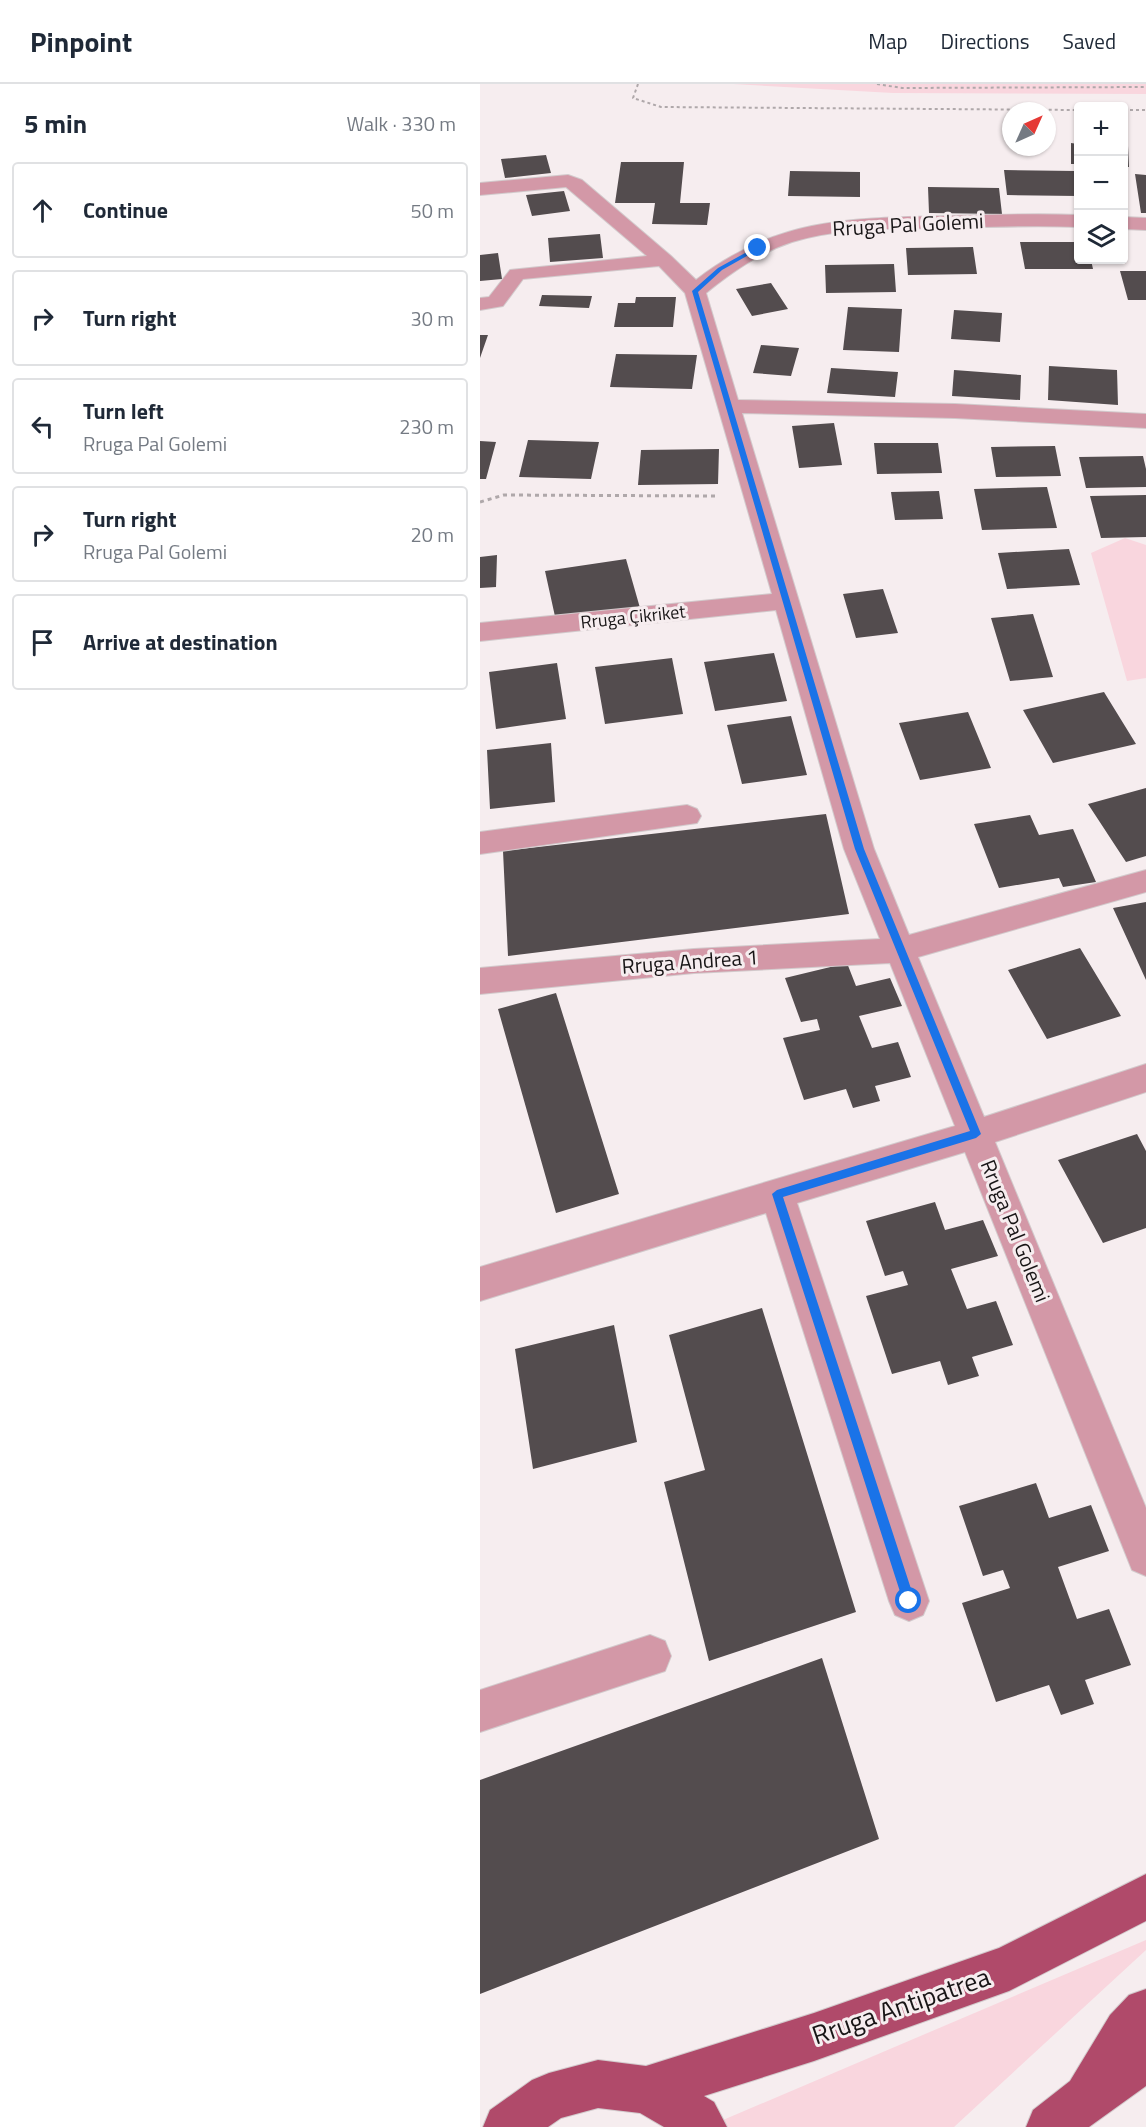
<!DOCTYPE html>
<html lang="en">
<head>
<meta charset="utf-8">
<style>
  body { margin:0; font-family:"Titillium Web",sans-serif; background:#f2f2f3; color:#1f2937 }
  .controls { position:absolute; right:18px; top:18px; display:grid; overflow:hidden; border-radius:6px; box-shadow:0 2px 4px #0004 }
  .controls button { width:54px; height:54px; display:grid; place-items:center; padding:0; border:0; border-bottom:2px solid #e0e1e3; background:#fff; color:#1f2937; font:30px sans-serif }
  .compass { position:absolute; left:522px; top:18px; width:54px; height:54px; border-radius:50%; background:#fff; box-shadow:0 2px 4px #0004; rotate:45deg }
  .stop { position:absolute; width:18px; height:18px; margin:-14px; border:4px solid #1a73e8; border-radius:50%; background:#fff }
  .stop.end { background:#1a73e8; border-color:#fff; box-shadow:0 2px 6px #0008 }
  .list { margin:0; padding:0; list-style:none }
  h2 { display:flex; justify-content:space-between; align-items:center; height:78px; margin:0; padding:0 24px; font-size:26px }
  h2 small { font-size:20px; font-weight:400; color:#747a83 }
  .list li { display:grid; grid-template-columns:39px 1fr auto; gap:18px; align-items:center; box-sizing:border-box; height:96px; margin:0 12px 12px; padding:0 12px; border:2px solid #e0e1e3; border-radius:6px }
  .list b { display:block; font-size:22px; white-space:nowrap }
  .list p { margin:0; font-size:20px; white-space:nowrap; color:#747a83 }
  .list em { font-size:20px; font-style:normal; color:#747a83 }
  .icon { flex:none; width:33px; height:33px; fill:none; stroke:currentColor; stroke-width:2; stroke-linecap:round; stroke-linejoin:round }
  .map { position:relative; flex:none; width:666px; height:2043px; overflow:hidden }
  header { display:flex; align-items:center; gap:36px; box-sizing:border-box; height:84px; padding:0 30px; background:#fff; border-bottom:2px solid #e0e1e3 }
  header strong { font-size:28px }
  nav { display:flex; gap:33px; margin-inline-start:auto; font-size:21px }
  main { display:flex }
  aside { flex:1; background:#fff }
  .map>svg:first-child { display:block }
  .green { fill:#f9d6de }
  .building { fill:#534c4e }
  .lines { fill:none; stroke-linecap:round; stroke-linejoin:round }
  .minor-casing { stroke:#d2cacc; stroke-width:2 }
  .major-casing { stroke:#d2cacc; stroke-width:2 }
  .path-far1 { stroke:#afa8aa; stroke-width:2; stroke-dasharray:3 3; stroke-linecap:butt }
  .path { stroke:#afa8aa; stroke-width:3; stroke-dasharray:4 4; stroke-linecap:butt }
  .minor { fill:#d398a7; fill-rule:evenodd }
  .major { fill:#b04a6a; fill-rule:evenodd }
  .route { fill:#1a73e8 }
  .labels { text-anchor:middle; stroke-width:6; stroke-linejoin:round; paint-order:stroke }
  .far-street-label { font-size:18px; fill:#181516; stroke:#f6edef }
  .street-label { font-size:21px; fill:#181516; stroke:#f6edef }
  .near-street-label { font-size:26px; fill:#181516; stroke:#f6edef }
</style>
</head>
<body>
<header>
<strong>Pinpoint</strong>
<nav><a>Map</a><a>Directions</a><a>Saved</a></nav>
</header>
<main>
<aside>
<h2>5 min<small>Walk · 330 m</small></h2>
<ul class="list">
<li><svg class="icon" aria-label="ahead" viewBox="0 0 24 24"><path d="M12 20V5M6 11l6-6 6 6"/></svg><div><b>Continue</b></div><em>50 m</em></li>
<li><svg class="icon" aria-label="right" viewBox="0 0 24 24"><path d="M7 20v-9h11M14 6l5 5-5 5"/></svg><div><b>Turn right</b></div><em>30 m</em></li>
<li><svg class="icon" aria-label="left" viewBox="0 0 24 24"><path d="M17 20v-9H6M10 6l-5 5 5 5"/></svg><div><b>Turn left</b><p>Rruga Pal Golemi</p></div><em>230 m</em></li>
<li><svg class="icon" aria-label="right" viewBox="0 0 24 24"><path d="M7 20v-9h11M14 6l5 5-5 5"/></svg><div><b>Turn right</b><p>Rruga Pal Golemi</p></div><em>20 m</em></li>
<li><svg class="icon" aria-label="arrive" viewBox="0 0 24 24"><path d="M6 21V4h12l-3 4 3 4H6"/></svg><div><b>Arrive at destination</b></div></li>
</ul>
</aside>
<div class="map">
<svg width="666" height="2043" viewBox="0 0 666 2043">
  <rect width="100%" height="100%" fill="#f6edef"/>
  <path class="green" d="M253,0H666V10L413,9Z
    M645,454L666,461V594L647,597L611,469Z
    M666,1856V1866L474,2043H212L236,2039Z"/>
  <path class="building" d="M591,59L598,60V80H591Z
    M644,62H648L649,83H644Z
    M66,71L71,89L25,94L21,75Z
    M141,78H204L200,119H230L227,141L172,140L175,119H135Z
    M524,86L595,87L598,112L527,111Z
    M310,87L380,88V113L308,112Z
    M655,90L666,91V129H661Z
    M448,103L519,104L522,130L449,129Z
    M84,107L90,127L52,132L46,111Z
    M120,150L123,174L70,178L68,154Z
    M540,158H598V176H611L613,185H545Z
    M493,163L497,190L428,191L426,164Z
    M18,169L22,195L0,197V171Z
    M414,180L416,208L346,209L345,181Z
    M640,187H666V216H648Z
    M291,199L308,225L272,232L256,205Z
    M62,211L112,212L109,224L59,222Z
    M156,213H196L193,243H134L138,219H155Z
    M368,223L422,225L419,268L363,266Z
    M474,226L522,229L520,258L471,255Z
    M0,251H8L0,274Z
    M281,261L319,264L311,292L273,289Z
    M136,270L217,271L212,305L130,303Z
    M569,282L637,286L638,321L568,316Z
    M351,284L418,288L415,313L347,309Z
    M474,286L541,291L540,316L472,312Z
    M354,339L362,381L319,384L312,342Z
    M48,356L119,358L111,395L39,393Z
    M0,357L16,358L6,395H0Z
    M394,359H458L462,389L397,390Z
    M575,362L581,392L516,393L511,363Z
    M239,365L238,400L158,401L161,366Z
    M663,372L666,385V403L606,404L599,373Z
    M567,403L577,444L502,446L494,405Z
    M459,407L463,435L415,436L411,408Z
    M666,411V453L621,454L610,412Z
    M589,465L600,501L527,505L518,469Z
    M17,471L16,503L0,504V473Z
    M146,475L160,524L76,537L65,487Z
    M403,505L418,549L376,554L363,510Z
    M553,530L573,593L530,597L511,534Z
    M294,569L307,617L235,627L224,578Z
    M192,574L203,630L125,640L115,583Z
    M77,579L86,635L16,645L9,588Z
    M624,608L656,660L573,679L543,626Z
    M488,628L511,684L440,696L419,639Z
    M311,632L327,691L262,700L247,641Z
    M71,659L75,718L10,725L7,666Z
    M666,704V772L646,778L608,720Z
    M346,730L369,830L28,872L23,767Z
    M550,731L559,751L593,745L616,798L583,803L579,794L519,804L494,740Z
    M666,818V896L633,824Z
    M600,864L641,932L567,955L528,886Z
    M367,879L376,902L410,894L422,922L379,932L392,964L418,958L431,993L395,1002L400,1017L373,1024L366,1005L324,1016L303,954L340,946L337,935L321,938L305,894Z
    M76,909L139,1110L76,1129L18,925Z
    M657,1050L666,1067V1144L623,1159L578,1076Z
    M455,1118L465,1146L503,1136L518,1172L471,1185L487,1225L516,1217L533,1261L492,1273L499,1292L468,1301L460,1277L412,1290L386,1212L428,1201L423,1187L405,1192L386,1137Z
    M282,1224L376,1528L229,1577L184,1398L225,1386L189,1251Z
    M134,1241L157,1358L53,1385L35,1265Z
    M556,1399L569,1434L611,1421L629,1467L578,1483L597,1535L629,1525L651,1581L605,1596L614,1620L581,1631L569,1601L516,1618L482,1519L530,1504L523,1486L503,1492L479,1422Z
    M342,1574L399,1755L0,1910V1696Z"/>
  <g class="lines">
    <defs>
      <path id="minor" d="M88,91L102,96L191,172L216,196C296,134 369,134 466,132C510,131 554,129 598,131V143C554,141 510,143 466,144C414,145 361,143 312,158C279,169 252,188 226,209L258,316L475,320L666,330V344L475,334L262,329L394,765L429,851L666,786V808L438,873L504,1033L666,980V1008L515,1058L666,1424V1492L652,1486L485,1068L317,1119L449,1517L443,1531L429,1537L415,1531L409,1517L286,1129L0,1217V1183L475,1042L410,879L214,889L0,910V884L214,865L400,855L364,765L296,526L0,557V539L292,510L205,209L179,182L43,195L23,222L0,226V214L9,213L30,186L167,172L86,103L0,111V99Z
        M644,133L666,134V146L644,145Z
        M207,721L217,725L221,732L217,739L0,770V748Z
        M170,1551L185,1557L191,1572L185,1587L0,1648V1606Z"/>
      <path id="major" d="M666,1790V1837L529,1907L334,1977L224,2012L234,2018L247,2043H184L160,2029L118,2024L81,2034L68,2043H3L10,2026L52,1996L69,1989L118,1976L166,1982L334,1929L519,1864Z
        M666,1905V2002L609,2043H546L553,2026L590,1997L630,1931L649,1911Z"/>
    </defs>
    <use href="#minor" class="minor-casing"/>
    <use href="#major" class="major-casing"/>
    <path class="path-far1" d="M158,0L153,14L181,23L598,26
      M397,0L422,4L666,3
      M644,26H666"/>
    <path class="path" d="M0,418L24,411L238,412"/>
    <use href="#minor" class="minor"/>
    <use href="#major" class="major"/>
  </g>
  <path class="route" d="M276,163L281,164L242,186L218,208L384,765L501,1050L496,1054L303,1113L435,1517L429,1523L423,1517L292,1110L297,1106L490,1047L375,765L212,207L238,184Z"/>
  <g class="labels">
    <g class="far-street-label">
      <text transform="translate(153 533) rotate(-6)" y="6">Rruga Çikriket</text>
    </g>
    <g class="street-label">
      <text transform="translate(428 141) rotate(-3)" y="7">Rruga Pal Golemi</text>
      <text transform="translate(210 878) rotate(-4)" y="7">Rruga Andrea 1</text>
      <text transform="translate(535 1147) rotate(68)" y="7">Rruga Pal Golemi</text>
    </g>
    <g class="near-street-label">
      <text transform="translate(421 1922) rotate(-19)" y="9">Rruga Antipatrea</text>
    </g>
  </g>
</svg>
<div class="controls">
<button>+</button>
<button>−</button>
<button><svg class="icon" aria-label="layers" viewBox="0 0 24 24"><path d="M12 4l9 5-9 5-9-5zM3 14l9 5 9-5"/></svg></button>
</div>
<svg class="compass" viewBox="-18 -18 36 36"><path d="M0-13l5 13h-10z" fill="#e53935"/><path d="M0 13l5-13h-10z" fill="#747a83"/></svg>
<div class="stop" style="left:429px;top:1517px"></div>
<div class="stop end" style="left:278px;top:164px"></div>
</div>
</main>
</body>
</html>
